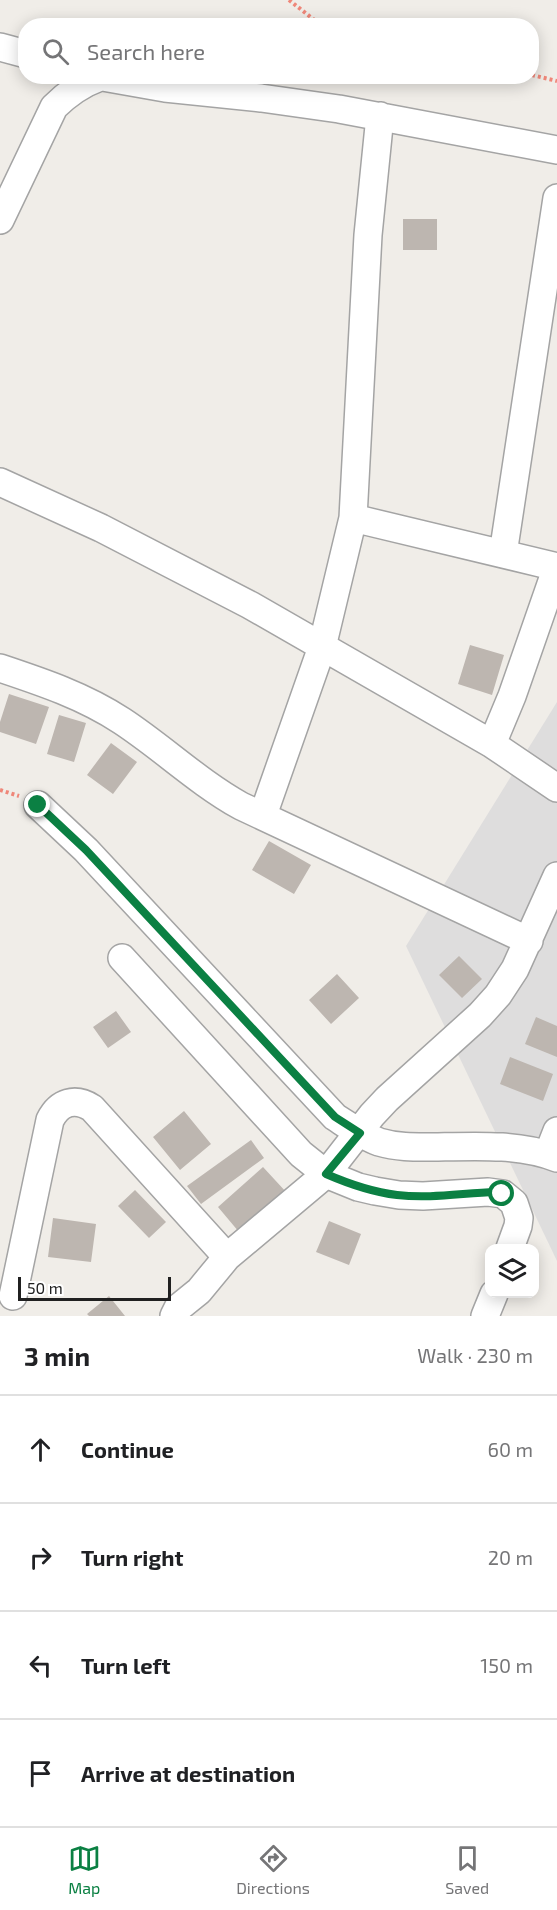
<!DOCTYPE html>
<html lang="en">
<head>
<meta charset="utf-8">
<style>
  body { margin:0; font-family:"Exo 2",sans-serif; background:#f6f6f6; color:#202124 }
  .controls { position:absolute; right:18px; bottom:18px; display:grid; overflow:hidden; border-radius:12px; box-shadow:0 3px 15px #0003 }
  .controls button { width:54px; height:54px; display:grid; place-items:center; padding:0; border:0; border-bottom:2px solid #e0e0e0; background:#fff; color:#202124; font:30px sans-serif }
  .scale { position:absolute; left:18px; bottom:15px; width:153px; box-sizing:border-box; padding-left:6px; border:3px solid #202020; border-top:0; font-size:16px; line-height:21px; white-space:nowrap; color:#202020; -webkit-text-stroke:4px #fff; paint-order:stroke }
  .stop { position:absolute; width:18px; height:18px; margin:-14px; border:4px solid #0b8043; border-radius:50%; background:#fff }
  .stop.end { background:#0b8043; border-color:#fff; box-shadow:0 2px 6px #0008 }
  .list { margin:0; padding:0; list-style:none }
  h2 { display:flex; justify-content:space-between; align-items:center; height:78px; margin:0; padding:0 24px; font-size:26px }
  h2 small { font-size:20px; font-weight:400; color:#757577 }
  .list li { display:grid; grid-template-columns:39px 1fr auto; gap:18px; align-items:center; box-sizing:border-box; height:108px; padding:0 24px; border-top:2px solid #e0e0e0 }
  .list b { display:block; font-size:22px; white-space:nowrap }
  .list em { font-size:20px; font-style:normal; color:#757577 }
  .icon { flex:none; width:33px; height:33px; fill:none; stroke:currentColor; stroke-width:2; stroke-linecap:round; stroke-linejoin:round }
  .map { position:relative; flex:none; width:557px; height:1316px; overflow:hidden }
  .search { position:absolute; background:#fff; box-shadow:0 3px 15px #0003; left:18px; right:18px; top:18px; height:66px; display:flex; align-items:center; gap:15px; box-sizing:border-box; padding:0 21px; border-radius:24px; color:#757577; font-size:22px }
  .sheet { height:510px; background:#fff }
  nav { display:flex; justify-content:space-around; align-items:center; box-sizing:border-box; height:84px; border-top:2px solid #e0e0e0; background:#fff; font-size:16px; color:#757577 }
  nav a { display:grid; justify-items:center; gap:3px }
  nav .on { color:#0b8043 }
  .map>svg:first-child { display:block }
  .residential { fill:#dedddd }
  .building { fill:#bdb6b0 }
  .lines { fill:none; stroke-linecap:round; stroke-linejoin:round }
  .minor-casing { stroke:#a4a4a4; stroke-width:30 }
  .path { stroke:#ef8779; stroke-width:4; stroke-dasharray:3 3; stroke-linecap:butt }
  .minor { stroke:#fff; stroke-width:27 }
  .route { stroke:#0b8043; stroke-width:8 }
</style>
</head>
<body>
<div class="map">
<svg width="557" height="1316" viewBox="0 0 557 1316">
  <rect width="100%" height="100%" fill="#f0ede8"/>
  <path class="residential" d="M557,702V1261L406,946Z"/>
  <path class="building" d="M403,219H437V250H403Z
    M470,645L504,655L492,695L458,684Z
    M9,694L49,707L36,744L0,732V722Z
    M59,715L86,723L74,762L47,754Z
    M111,743L137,762L113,794L87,775Z
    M269,841L311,865L294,894L252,870Z
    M459,956L482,979L462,998L439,975Z
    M337,974L359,998L331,1024L309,1000Z
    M116,1011L131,1032L108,1048L93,1027Z
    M536,1017L557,1026V1057L525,1044Z
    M510,1057L553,1074L543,1101L500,1084Z
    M184,1111L211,1144L180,1170L153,1137Z
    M251,1140L264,1158L201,1204L187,1186Z
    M263,1167L287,1193L239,1232L218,1207Z
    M135,1190L166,1222L149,1238L118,1206Z
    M53,1218L96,1224L91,1262L48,1257Z
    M329,1221L361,1234L349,1265L316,1252Z
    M109,1296L125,1316H89L87,1314Z"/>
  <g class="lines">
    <defs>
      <path id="minor" d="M0,47L26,54
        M97,76L165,88L261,98L339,109L557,150
        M0,220L54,107C68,93 81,84 100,77
        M0,482L101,528L250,605L492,744L557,788
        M353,518L557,567L512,696L492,744
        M503,554L557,198
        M0,668C42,682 84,696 122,721C163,748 198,782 241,806L529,941
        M38,805L86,850L335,1117C349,1126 363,1136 379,1142C399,1148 418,1147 438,1147C478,1146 520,1144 557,1158
        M263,815L322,647L353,518L368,235L380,116
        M122,958L301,1154L326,1174L358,1187L375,1191L399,1195L423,1196L488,1192L503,1194L514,1203L519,1218L518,1226L510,1248
        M548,1154L557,1131
        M13,1296L50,1120C59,1102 75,1097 92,1108L227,1257
        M174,1316L178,1308L199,1291L227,1257L326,1174L372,1115L387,1099L480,1015L498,995L515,969L557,876
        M485,1316L494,1294"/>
    </defs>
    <use href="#minor" class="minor-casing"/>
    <path class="path" d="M289,0L322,26
      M532,75L557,81
      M0,790L19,796"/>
    <use href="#minor" class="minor"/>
  </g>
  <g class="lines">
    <path class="route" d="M38,805L86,850L335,1117L360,1133L326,1174C349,1184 372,1192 397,1195C430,1199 463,1193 495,1192L502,1194"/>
  </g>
</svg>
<div class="controls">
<button><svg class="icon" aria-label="layers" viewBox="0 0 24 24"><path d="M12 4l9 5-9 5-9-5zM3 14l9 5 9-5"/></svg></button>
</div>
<div class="scale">50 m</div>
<div class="stop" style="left:502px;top:1194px"></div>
<div class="stop end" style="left:38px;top:805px"></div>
<div class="search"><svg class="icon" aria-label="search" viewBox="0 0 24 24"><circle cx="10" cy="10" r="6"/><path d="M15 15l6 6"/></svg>Search here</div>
</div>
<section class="sheet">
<h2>3 min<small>Walk · 230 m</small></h2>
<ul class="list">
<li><svg class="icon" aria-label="ahead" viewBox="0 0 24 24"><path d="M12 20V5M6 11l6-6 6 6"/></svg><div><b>Continue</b></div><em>60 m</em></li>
<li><svg class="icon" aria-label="right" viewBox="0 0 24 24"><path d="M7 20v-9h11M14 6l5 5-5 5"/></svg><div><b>Turn right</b></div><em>20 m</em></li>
<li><svg class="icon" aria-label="left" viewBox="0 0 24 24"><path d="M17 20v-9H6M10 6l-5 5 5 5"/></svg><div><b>Turn left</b></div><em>150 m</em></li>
<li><svg class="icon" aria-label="arrive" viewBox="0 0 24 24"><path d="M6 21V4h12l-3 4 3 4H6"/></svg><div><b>Arrive at destination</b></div></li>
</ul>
</section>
<nav>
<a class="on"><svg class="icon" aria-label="map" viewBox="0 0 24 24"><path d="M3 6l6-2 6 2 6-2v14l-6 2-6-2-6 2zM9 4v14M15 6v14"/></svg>Map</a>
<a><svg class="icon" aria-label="directions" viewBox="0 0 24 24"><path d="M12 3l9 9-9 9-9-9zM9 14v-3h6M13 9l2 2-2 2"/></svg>Directions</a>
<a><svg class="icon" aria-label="saved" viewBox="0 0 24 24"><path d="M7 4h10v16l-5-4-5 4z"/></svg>Saved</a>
</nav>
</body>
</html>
